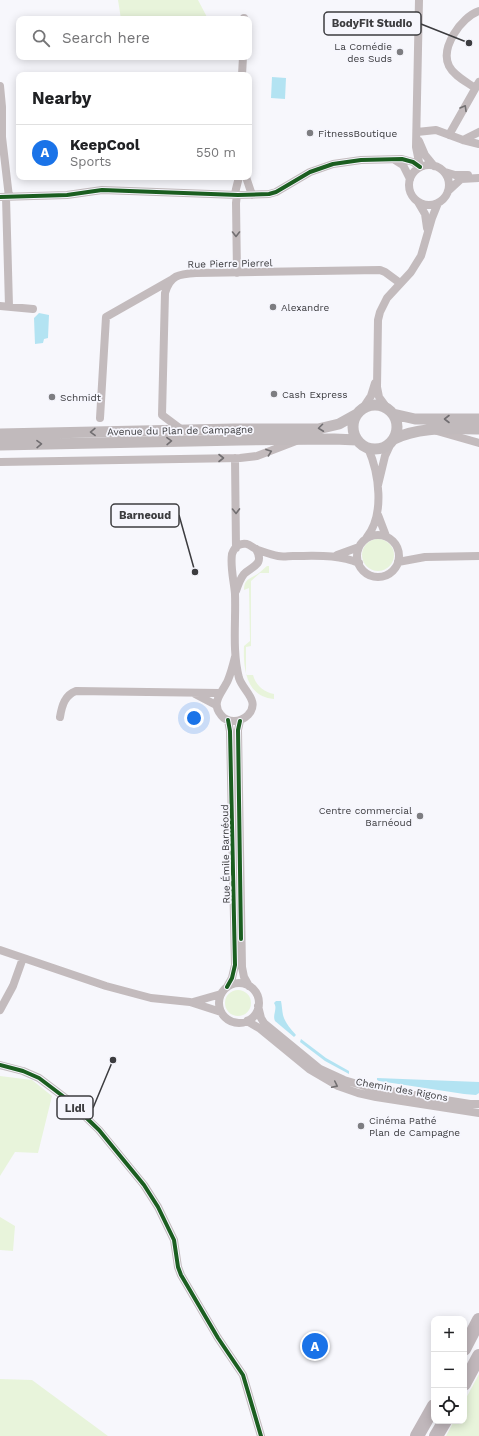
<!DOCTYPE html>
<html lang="en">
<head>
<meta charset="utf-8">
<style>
  body { margin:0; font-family:"Work Sans",sans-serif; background:#f2f2f2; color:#202124 }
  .controls { position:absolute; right:12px; bottom:12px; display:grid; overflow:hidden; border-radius:8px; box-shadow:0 2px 10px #0003 }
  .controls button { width:36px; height:36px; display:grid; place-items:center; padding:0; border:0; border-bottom:1px solid #e0e0e0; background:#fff; color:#202124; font:20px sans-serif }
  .you { position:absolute; left:194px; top:718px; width:14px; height:14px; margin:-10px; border:3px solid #fff; border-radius:50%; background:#1a73e8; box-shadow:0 0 0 6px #1a73e833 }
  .badge { display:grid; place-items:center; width:26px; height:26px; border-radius:50%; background:#1a73e8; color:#fff; font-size:13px; font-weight:700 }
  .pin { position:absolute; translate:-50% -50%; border:2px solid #fff; box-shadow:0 1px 4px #0006 }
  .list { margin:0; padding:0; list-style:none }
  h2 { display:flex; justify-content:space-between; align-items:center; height:52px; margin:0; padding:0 16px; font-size:17px }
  h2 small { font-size:13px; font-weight:400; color:#757577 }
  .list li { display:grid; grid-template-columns:26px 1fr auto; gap:12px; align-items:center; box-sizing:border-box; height:56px; padding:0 16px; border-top:1px solid #e0e0e0 }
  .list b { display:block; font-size:15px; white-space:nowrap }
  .list p { margin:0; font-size:13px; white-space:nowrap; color:#757577 }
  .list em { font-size:13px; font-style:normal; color:#757577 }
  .icon { flex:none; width:22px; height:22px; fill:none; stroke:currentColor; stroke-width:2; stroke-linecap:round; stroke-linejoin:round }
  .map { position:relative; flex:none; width:479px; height:1436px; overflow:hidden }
  .search { position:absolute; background:#fff; box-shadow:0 2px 10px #0003; left:16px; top:16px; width:236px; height:44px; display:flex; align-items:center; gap:10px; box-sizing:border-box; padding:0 14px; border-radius:8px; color:#757577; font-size:15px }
  .panel { position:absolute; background:#fff; box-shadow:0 2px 10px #0003; left:16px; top:72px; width:236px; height:108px; border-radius:8px }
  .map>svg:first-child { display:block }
  .green { fill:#e8f4db }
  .water { fill:#b3e3f2 }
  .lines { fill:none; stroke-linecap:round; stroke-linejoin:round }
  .street { stroke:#c3bbbd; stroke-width:8 }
  .secondary { stroke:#c1babc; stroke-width:11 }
  .highway { stroke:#c0b7bb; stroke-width:14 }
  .cycleway-casing { stroke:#f6f6fd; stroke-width:6 }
  .cycleway { stroke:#1b5e20; stroke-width:4 }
  .oneway { stroke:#726f71 }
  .oneway2 { stroke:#716e71 }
  .poi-dot { fill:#7d7d81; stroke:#f6f6fd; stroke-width:1.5 }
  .labels { text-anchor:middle; stroke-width:3.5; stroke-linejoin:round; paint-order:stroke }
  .poi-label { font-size:10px; fill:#3c3c3f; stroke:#f6f6fd; text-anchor:start }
  .street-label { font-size:10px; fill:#3c3c3f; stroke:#f6f6fd }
  .leader { fill:none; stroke:#3c3c3f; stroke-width:1.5 }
  .callout-dot { fill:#3c3c3f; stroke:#f6f6fd; stroke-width:1.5 }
  .callout { fill:#f6f6fd; stroke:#3c3c3f; stroke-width:1.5 }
  .callout-label { font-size:11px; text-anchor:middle; font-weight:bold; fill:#3c3c3f }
</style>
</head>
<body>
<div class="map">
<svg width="479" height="1436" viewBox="0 0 479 1436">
  <rect width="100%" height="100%" fill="#f7f7fc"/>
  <path class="green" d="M118,0H198L208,19H121Z
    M362 555a16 16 0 1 1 32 0a16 16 0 1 1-32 0Z
    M267,566H269V573H260L251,581V646L246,647V675H253C256,686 264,692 274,694V699C246,697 243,668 244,646L250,641L249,588L244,590C244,578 251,579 259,573C262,571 264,568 267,566Z
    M225 1003a13 13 0 1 1 26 0a13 13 0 1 1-26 0Z
    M0,1076L32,1080L52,1096L38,1153L15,1152L0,1176Z
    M0,1217L15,1226L13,1251L0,1250Z
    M479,1374V1436H446L454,1421H464V1402Z
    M0,1379L32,1380L108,1436H0Z"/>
  <path class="water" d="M272,77L286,78L285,99L271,98Z
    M39,313L49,315L48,338L44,339L43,343L35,344L34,318Z
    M276,1001H281C282,1006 282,1010 283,1015C285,1023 291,1029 296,1035L294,1037L275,1021C272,1015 278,1009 274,1003Z
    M301,1039L326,1058L349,1071V1074L325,1061L300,1042Z
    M377,1078L479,1082V1093L476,1095L464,1094L379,1081L377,1080Z"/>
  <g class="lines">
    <path class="street" d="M419,0L416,147L420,167
      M244,18V19
      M242,75L243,57
      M0,86L2,107V137L9,197
      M475,88C467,82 454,76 449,66C440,48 461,17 479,11
      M417,132L436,130L463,140L479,144
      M449,135L479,82
      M463,140L479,132
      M419,141L425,155L434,166
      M395,160L403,165L410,179
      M409 185a20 20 0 1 1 40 0a20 20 0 1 1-40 0Z
      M445,172L455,175H468
      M246,177L252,195
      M448,191L461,179L479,178
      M235,195L236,189L239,177
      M0,197L67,195L102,190L238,195L269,194L276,192L310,172L333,164L361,160L402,159L413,162L420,167
      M6,197L9,306
      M418,202L425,214L427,228
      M237,273L236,203L237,195
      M0,306L33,309
      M363,408L371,396L375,383
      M387,408L379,397L377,387L378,320L380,312L387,298L411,272L421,256L432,218L438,203
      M100,418L106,317L171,280
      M182,430L162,415L165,293C170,275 179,274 196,273L380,270L385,272L400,283
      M437,431L479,443
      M235,458L236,548
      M0,462L240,458L257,456L296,441
      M378,485L385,456L391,443
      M378,515L386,536
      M357 556a21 21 0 1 1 42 0a21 21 0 1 1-42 0Z
      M367,537C385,514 379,473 368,448
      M337,555L359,547
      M398,562L425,557L479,556
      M236,591C238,585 240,579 244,574C252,566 265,565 256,549
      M235,657C233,665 231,673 228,680C223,692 210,702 221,715C224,719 229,721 234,721C240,721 244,719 248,715C261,701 243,691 239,678C232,651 236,621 235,594C234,581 230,567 232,554C233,551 235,547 239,545C247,541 251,547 258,550C264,552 272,555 278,556C283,557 288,556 293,556C316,556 338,554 359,563
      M195,694L216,705
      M60,717C62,705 65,695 76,691L220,693
      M240,721L238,730L242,967L244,977L249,986
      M0,950L106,986L151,998L190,1002L221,1012
      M219 1003a20 20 0 1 1 40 0a20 20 0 1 1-40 0Z
      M227,987L232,978L235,965L230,731L228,720
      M193,1002L221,994
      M258,1006L261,1018L264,1023L320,1069L344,1080L371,1088L470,1104H479
      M0,1010L13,986L23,958
      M247,1021L259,1028L309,1069L338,1086L358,1093L376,1097L479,1113
      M0,1065L23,1071L39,1078L68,1100L99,1130L144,1185L158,1207L174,1240L178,1267L181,1275L218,1338L243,1375L261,1436"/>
    <path class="secondary" d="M353 427a22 22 0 1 1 44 0a22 22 0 1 1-44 0Z
      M393,414L415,419H479
      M0,434L234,429H318L339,424L357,414
      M394,439C420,426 451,429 479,429
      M0,445L240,440L334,439L357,440"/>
    <path class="highway" d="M464,1349L479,1320
      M464,1384L479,1356
      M417,1436L434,1406
      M436,1436L445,1421"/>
    <defs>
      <path id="cycleway" d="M0,197L67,195L102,190L238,195L269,194L276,192L310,172L333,164L361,160L402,159L413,162L420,167
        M240,721L238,730L241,939
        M227,987L232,978L235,965L230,731L228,720
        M0,1065L23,1071L39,1078L68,1100L99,1130L144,1185L158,1207L174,1240L178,1267L181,1275L218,1338L243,1375L261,1436"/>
    </defs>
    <use href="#cycleway" class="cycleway-casing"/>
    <use href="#cycleway" class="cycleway"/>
  </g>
  <defs><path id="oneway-chevron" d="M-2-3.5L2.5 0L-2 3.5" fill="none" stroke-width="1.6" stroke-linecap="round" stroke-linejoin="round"/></defs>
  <g class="oneway">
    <use href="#oneway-chevron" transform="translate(464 108) rotate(-60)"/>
    <use href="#oneway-chevron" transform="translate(236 234) rotate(90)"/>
    <use href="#oneway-chevron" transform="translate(269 452) rotate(-20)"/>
    <use href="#oneway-chevron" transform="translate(221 458)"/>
    <use href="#oneway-chevron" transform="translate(236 511) rotate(89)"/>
    <use href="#oneway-chevron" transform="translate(335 1085) rotate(26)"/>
  </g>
  <g class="oneway2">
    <use href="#oneway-chevron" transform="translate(447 419) rotate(-180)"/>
    <use href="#oneway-chevron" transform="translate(321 428) rotate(173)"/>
    <use href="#oneway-chevron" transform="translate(93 432) rotate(179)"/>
    <use href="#oneway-chevron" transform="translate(169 441) rotate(-1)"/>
    <use href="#oneway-chevron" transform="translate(39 444) rotate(-1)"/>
  </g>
  <g class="poi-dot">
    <circle cx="400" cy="52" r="4"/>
    <circle cx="310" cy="133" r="4"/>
    <circle cx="273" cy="307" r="4"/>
    <circle cx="274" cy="394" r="4"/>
    <circle cx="52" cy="397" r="4"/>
    <circle cx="420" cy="816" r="4"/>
    <circle cx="361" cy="1126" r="4"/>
  </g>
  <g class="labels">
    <g class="poi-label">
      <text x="392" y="50" text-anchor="end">La Comédie<tspan x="392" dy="12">des Suds</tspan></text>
      <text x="318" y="137">FitnessBoutique</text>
      <text x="281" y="311">Alexandre</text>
      <text x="282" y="398">Cash Express</text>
      <text x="60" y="401">Schmidt</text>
      <text x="412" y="814" text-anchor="end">Centre commercial<tspan x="412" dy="12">Barnéoud</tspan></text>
      <text x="369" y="1124">Cinéma Pathé<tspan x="369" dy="12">Plan de Campagne</tspan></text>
    </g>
    <g class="street-label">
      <text transform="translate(230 263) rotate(-1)" y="4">Rue Pierre Pierrel</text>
      <text transform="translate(180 430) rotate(-1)" y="4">Avenue du Plan de Campagne</text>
      <text transform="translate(225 854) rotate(-91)" y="4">Rue Émile Barnéoud</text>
      <text transform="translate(402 1089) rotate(10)" y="4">Chemin des Rigons</text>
    </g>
  </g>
  <path class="leader" d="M469 43L421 24M195 572L179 515M113 1060L93 1108"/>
  <g class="callout-dot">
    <circle cx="469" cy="43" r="4"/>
    <circle cx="195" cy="572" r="4"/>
    <circle cx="113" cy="1060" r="4"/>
  </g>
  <g class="callout">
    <rect x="324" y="12" width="97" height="23" rx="4"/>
    <rect x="111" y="504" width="68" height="23" rx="4"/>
    <rect x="57" y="1096" width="36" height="23" rx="4"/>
  </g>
  <g class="callout-label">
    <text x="372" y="27">BodyFit Studio</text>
    <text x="145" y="519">Barneoud</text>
    <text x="75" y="1112">Lidl</text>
  </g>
</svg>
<div class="controls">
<button>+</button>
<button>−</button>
<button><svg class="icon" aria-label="locate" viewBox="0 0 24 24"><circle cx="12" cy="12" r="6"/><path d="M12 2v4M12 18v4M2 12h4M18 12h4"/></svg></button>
</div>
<div class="you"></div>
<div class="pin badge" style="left:315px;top:1346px">A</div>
<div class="search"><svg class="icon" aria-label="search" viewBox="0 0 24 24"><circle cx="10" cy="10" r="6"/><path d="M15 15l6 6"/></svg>Search here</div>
<section class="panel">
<h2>Nearby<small></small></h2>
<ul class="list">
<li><span class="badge">A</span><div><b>KeepCool</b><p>Sports</p></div><em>550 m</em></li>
</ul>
</section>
</div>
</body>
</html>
